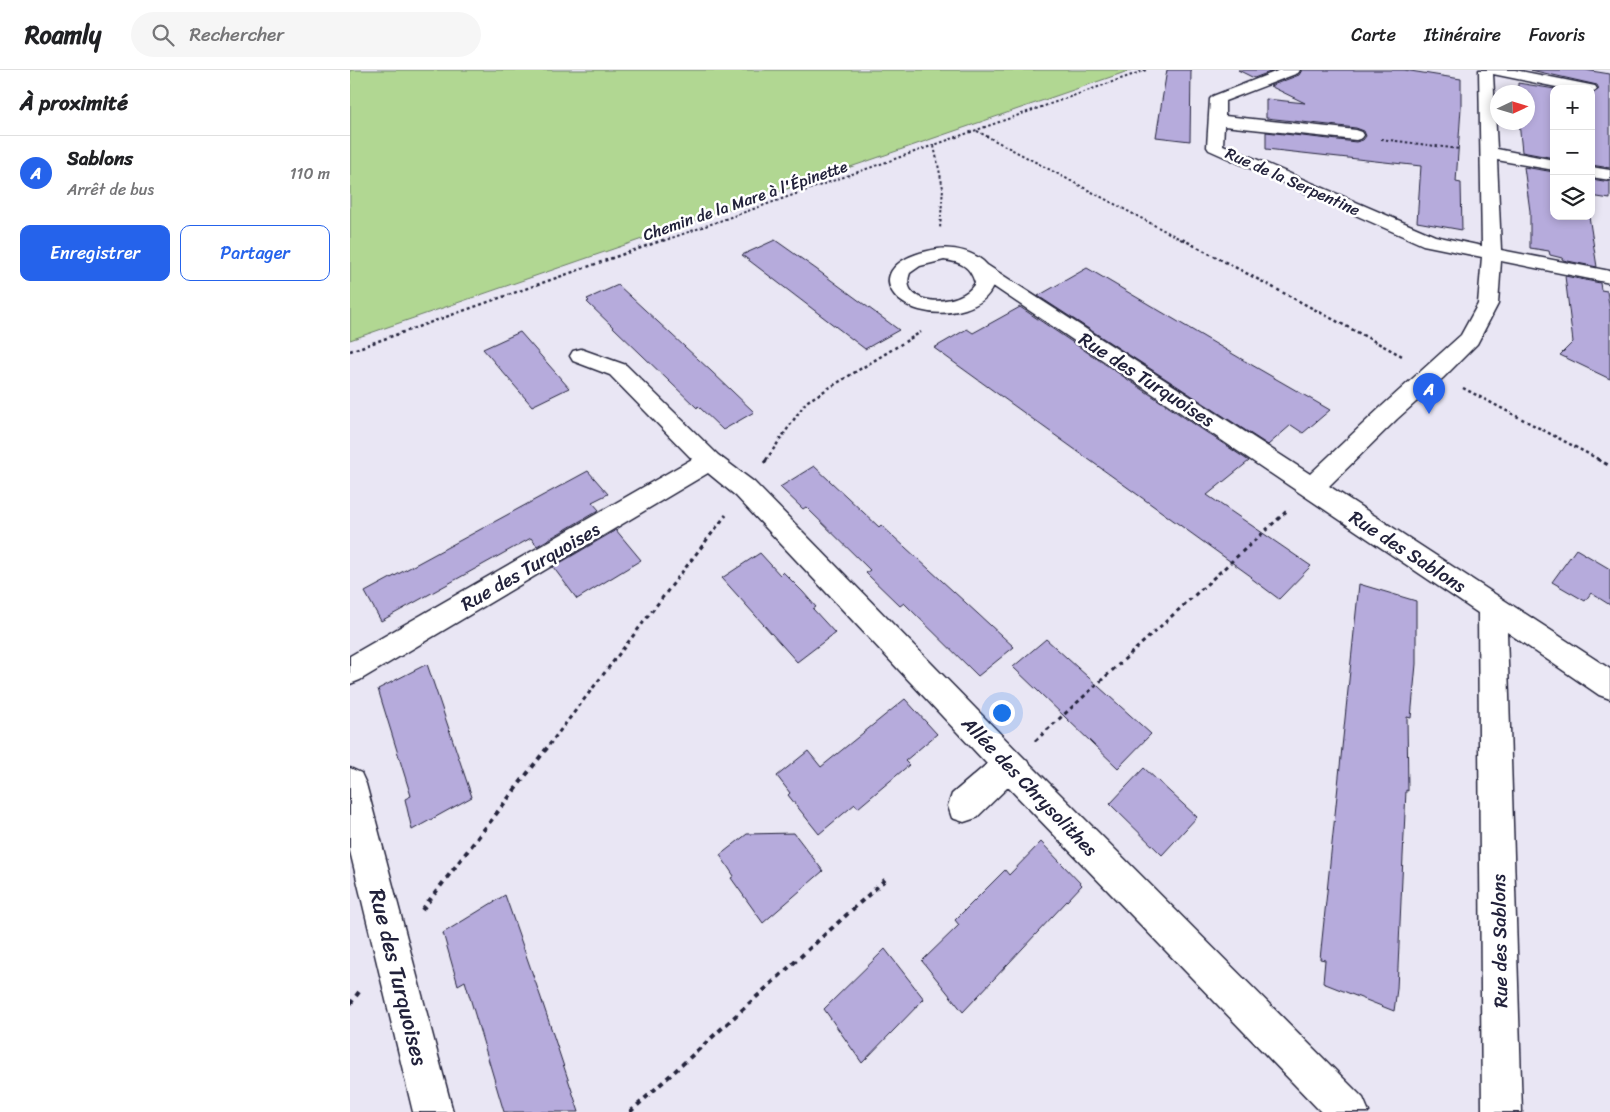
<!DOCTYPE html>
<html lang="fr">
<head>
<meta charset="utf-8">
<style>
  body { margin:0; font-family:Sriracha,sans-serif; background:#f6f6f6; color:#202124 }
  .controls { position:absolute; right:15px; top:15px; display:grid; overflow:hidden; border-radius:10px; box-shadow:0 2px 8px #0003 }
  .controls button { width:45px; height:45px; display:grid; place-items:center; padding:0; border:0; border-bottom:1px solid #e0e0e0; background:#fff; color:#202124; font:25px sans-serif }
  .compass { position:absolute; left:1140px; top:15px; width:45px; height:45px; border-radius:50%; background:#fff; box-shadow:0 2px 8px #0003; rotate:86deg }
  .you { position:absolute; left:651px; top:642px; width:18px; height:18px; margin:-12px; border:4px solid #fff; border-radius:50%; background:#1a73e8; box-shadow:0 0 0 8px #1a73e833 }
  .badge { display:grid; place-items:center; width:32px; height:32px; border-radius:50%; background:#2563eb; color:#fff; font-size:16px; font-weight:700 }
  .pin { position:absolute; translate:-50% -41px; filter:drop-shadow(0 1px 2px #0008) }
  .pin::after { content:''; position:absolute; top:26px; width:18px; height:15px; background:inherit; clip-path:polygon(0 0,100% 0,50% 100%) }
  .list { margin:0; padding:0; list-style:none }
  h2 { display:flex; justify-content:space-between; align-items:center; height:65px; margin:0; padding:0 20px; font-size:21px }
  h2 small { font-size:16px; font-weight:400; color:#757577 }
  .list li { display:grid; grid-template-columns:32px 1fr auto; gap:15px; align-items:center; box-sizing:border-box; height:75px; padding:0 20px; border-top:1px solid #e0e0e0 }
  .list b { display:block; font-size:19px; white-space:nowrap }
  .list p { margin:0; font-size:16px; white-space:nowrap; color:#757577 }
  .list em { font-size:16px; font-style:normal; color:#757577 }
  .actions { display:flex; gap:10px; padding:15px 20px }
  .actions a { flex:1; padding:11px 0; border:1px solid #2563eb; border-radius:10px; text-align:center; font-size:18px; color:#2563eb }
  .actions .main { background:#2563eb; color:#fff }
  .icon { flex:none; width:28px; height:28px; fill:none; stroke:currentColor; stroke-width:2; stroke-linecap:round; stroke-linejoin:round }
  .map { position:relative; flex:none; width:1260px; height:1042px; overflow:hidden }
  header { display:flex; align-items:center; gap:30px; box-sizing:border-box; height:70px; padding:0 25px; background:#fff; border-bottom:1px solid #e0e0e0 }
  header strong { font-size:24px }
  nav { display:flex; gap:28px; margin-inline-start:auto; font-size:18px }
  .search { width:350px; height:45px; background:#f6f6f6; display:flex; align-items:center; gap:12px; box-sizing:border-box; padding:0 18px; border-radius:28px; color:#757577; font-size:19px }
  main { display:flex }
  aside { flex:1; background:#fff }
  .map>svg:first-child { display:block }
  .green { fill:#b1d792; stroke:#6a7c66 }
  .building { fill:#b6abdc; stroke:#22223b }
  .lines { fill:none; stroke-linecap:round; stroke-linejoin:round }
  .minor-casing { stroke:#22223b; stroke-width:3 }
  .path-far3 { stroke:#22223b; stroke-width:2; stroke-dasharray:2.5 2.5; stroke-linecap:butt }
  .path-far2 { stroke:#22223b; stroke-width:2.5; stroke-dasharray:3 3; stroke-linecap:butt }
  .path-far1 { stroke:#22223b; stroke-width:3; stroke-dasharray:4 4; stroke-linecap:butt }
  .path { stroke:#22223b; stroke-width:4; stroke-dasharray:5 5; stroke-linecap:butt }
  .minor { fill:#fff; fill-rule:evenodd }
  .labels { text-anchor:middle; stroke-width:5; stroke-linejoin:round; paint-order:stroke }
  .far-street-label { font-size:16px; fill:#22223b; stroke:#fff }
  .street-label { font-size:19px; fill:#22223b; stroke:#fff }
  .near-street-label { font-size:22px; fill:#22223b; stroke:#fff }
</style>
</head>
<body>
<header>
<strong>Roamly</strong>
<div class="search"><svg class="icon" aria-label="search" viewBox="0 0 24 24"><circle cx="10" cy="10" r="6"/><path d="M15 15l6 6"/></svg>Rechercher</div>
<nav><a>Carte</a><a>Itinéraire</a><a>Favoris</a></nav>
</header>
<main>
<aside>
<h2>À proximité<small></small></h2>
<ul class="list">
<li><span class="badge">A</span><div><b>Sablons</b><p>Arrêt de bus</p></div><em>110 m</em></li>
</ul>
<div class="actions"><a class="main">Enregistrer</a><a>Partager</a></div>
</aside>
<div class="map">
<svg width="1260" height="1042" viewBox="0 0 1260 1042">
  <rect width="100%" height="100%" fill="#e9e6f4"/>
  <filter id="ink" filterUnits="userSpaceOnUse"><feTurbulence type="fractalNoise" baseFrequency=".02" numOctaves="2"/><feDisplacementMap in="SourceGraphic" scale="10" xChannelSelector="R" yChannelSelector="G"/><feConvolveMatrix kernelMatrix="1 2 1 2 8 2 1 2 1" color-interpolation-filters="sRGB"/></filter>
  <g filter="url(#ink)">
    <path class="green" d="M0,0H781L0,270Z"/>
    <path class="building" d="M817,0H841L840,71L806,67Z
      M888,0H925L904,8Z
      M952,0H1054L1111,9V38L1106,112L1111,113L1112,160L1067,152L1071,96L916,79V62L1006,72L1013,70L1016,66L1014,61L1006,58L916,48V29L955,33L920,16L949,5Z
      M1181,0H1235L1260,4V98L1241,95V25L1249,19L1247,15Z
      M1168,13L1205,19H1204V88L1172,82L1169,52H1178V22H1165L1164,17H1168Z
      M1174,97L1204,102V146H1239L1247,197L1213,190L1212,188L1200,185L1199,181L1180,178V141Z
      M1241,109L1260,112V129L1241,126Z
      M425,170L466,199L549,260L515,279L392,185Z
      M737,198L888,287L980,340L953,363L941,355L918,375L688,226Z
      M1215,206L1250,213L1251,220L1257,221L1260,241V309L1210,285L1223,272Z
      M268,215L361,301L404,342L373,360L348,336L347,338L237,232L239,231L237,229Z
      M670,237L899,391L857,425L961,496L929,529L901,508L902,507L584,278L617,259L623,263Z
      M170,262L219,318L182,336L133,279Z
      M464,396L529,457L531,455L664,577L628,606L554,533L550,536L516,503L520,500L456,437L453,439L430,417Z
      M238,401L258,424L242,432L249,440L187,476L181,468L31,551L15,522Z
      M266,460L291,490L227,529L203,497Z
      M1226,479L1260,499V535L1241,523L1235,531L1202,512Z
      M410,483L430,505L433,502L453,522L466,537L463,539L485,563L447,592L372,508Z
      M1009,514L1066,531V594L1061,648L1057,647L1058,721L1056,720L1047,919L1044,941L973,913L975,890L970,889Z
      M696,569L801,664L768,698L663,597Z
      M77,594L122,727L62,760L55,729L61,726L28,619Z
      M555,629L587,664L555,691L559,695L508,738L505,734L469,764L438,725L440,723L427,706L458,681L471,697Z
      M794,698L847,747L812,785L760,734Z
      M444,763L473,801L413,853L381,808L384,806L370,785L397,764Z
      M691,772L732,815L613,942L572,891L609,855L605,850L655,800L659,805Z
      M155,825L191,928L229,1042H154L115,911L108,915L93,863Z
      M535,879L574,929L512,993L474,939Z"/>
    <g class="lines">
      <defs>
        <path id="minor" d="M930,0H950L948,3L875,31V46L1006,60L1012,62L1014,65L1012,68L1006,70L874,56L873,75L1085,166L1132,176L1129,0H1165L1245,16L1247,19L1241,23V19H1216L1143,4L1147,79L1204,90V100L1147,90L1151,180L1260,201V213L1151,191L1148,234L1127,274L1093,308L1047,349L979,416L1260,599V629L1249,625L1157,562L1172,1042H1132L1128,543L643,216C638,229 627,235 615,239C547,259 498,193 588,179C604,177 626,182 637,195L960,404L1031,337L1111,265L1128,234L1132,187L1073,175L859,80L857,77L860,29L863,26ZM594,190C611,192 620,196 625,213C611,239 547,237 560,203L570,196Z
          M1241,97L1260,100V110L1241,107Z
          M231,279L276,295L368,385L404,412L670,684L1013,1028L1019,1042H971L658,717L626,748L614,752L602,748L598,736L602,724L637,694L386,426L358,403L10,610L0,614V586L342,389L260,305L223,291L220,286L223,281Z
          M0,698L11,703L16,714L103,1042H63L0,781Z"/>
      </defs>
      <use href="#minor" class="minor-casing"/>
      <path class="path-far3" d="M627,61L834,171
        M1031,69L1109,79
        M584,76L593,118L590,159
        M313,171L796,0"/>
      <path class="path-far2" d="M832,169L1054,287
        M0,281L316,169
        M1113,318L1250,390
        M416,390L456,332L571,262"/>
      <path class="path-far1" d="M1247,389L1260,396
        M414,393L417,389
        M685,671L939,439
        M199,675L376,445"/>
      <path class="path" d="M72,840L200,674
        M0,934L12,918
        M280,1042L537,808"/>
      <use href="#minor" class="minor"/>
    </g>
  </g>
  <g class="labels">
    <g class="far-street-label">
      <text transform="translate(943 111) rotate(24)" y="6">Rue de la Serpentine</text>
      <text transform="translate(395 130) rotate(-19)" y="6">Chemin de la Mare à l'Épinette</text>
    </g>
    <g class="street-label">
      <text transform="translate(797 309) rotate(33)" y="7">Rue des Turquoises</text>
      <text transform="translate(1058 481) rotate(33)" y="7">Rue des Sablons</text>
      <text transform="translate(180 496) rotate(-30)" y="7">Rue des Turquoises</text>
      <text transform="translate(680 716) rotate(46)" y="7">Allée des Chrysolithes</text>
      <text transform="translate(1149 871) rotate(-91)" y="7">Rue des Sablons</text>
    </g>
    <g class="near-street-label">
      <text transform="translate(49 907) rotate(76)" y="8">Rue des Turquoises</text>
    </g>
  </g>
</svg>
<div class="controls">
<button>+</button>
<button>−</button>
<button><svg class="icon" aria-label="layers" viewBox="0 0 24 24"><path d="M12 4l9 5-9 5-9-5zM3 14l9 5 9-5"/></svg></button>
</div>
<svg class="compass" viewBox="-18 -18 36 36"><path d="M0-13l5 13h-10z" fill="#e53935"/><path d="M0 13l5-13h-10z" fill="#757577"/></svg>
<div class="you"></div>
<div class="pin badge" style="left:1079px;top:344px">A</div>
</div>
</main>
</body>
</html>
